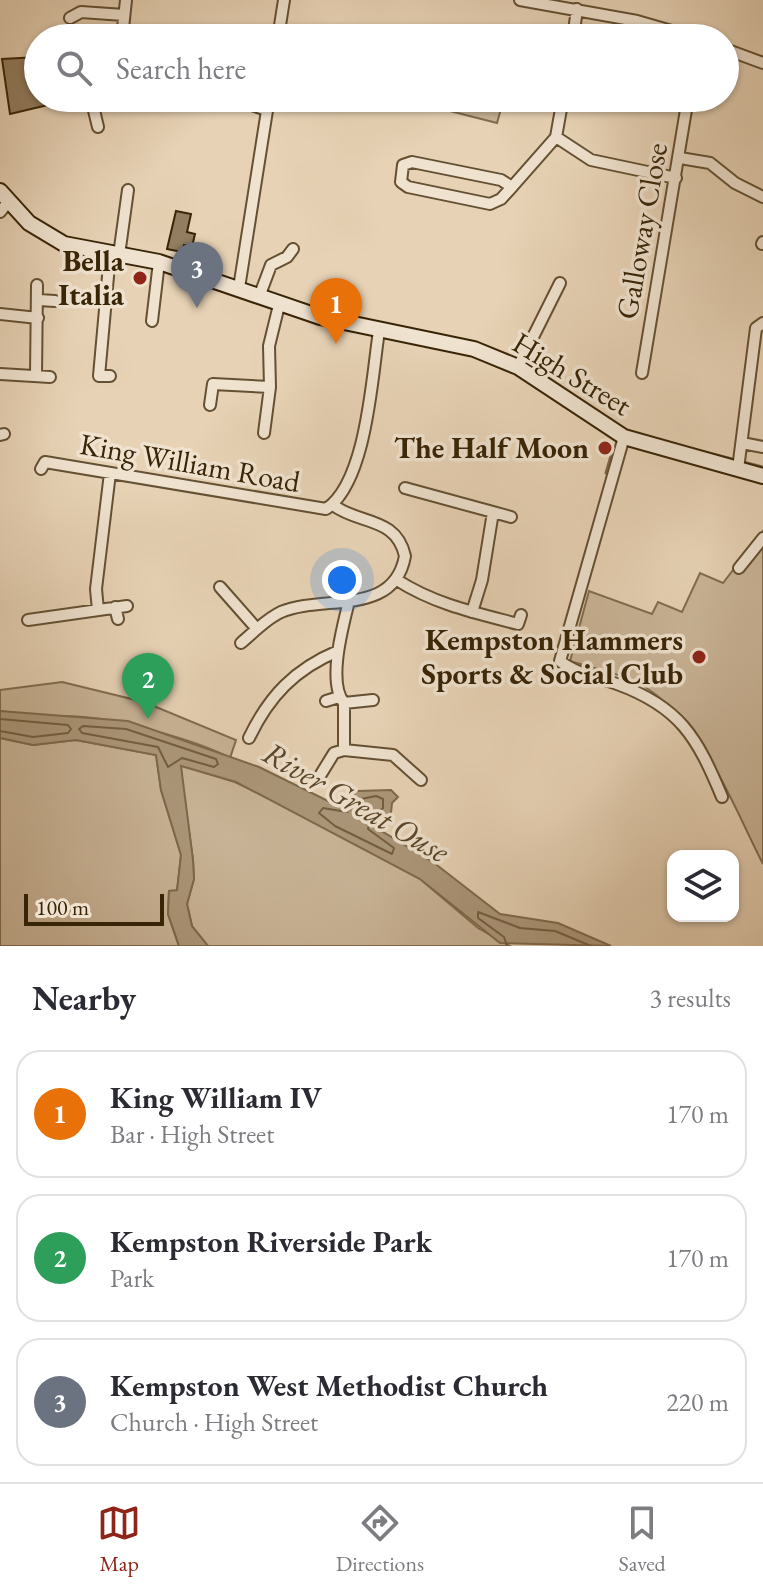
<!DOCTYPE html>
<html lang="en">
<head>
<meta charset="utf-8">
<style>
  body { margin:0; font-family:"EB Garamond",serif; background:#f7f7f7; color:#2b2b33 }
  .controls { position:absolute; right:24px; bottom:24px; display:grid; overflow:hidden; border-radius:16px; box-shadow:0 2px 6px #0004 }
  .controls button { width:72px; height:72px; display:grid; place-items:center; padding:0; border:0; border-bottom:2px solid #e1e1e2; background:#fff; color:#2b2b33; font:40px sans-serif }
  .scale { position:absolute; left:24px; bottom:20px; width:140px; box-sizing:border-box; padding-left:8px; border:4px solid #382406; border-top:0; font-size:22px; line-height:28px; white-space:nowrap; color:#382406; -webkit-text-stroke:6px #efe2cf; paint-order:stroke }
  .you { position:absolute; left:342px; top:580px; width:28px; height:28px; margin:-20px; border:6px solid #fff; border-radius:50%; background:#1a73e8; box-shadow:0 0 0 12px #1a73e833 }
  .badge { display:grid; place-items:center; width:52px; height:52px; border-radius:50%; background:#8f2418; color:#fff; font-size:26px; font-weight:700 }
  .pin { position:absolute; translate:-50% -66px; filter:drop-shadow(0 2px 4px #0008) }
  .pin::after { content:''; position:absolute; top:42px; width:28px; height:24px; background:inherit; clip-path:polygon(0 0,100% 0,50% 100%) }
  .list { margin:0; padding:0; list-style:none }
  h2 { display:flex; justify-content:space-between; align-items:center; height:104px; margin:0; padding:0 32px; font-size:34px }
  h2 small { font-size:26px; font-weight:400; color:#7c7c81 }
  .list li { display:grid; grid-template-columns:52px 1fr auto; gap:24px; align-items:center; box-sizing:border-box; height:128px; margin:0 16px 16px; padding:0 16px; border:2px solid #e1e1e2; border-radius:24px }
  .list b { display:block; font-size:30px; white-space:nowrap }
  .list p { margin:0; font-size:26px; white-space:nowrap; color:#7c7c81 }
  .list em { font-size:26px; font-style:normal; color:#7c7c81 }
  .icon { flex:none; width:44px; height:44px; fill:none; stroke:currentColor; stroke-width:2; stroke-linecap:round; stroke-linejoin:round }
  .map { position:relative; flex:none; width:763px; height:946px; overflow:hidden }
  .search { position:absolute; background:#fff; box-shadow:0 2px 6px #0004; left:24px; right:24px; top:24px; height:88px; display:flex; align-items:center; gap:20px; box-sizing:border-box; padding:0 28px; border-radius:44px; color:#7c7c81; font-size:30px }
  .sheet { height:536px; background:#fff }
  nav { display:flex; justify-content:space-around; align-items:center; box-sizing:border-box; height:112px; border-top:2px solid #e1e1e2; background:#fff; font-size:22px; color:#7c7c81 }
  nav a { display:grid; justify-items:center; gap:4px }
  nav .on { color:#8f2418 }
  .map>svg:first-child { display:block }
  .green { fill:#c9b497; stroke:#806c4e; stroke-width:2 }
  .water { fill:#ac977a; stroke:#7e694c; stroke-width:2 }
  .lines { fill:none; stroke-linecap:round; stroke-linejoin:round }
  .shore { stroke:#725e40; stroke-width:2 }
  .stream { stroke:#7e694c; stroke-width:3 }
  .building { fill:#937e61; stroke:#382406; stroke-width:2 }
  .street-casing { stroke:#645032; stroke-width:14 }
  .secondary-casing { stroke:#382406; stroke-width:18 }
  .street { stroke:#efe2cf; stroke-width:10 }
  .secondary { stroke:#efe2cf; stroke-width:14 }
  .poi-dot { fill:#8f2418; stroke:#efe2cf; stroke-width:3 }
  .labels { text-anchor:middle; stroke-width:7; stroke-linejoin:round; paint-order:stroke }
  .street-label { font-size:30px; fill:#382406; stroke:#efe2cf }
  .poi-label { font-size:30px; font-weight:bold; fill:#382406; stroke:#efe2cf; text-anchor:end }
  .water-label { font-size:32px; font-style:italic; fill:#5b4629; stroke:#efe2cf }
</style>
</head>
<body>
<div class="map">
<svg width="763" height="946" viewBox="0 0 763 946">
  <rect width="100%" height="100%" fill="#e7d2b5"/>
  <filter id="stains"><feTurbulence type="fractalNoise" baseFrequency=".0025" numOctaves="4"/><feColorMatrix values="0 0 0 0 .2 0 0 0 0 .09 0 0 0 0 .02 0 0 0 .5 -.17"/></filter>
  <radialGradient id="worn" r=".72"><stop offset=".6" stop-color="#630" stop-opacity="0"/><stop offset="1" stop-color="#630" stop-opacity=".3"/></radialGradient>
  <path class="green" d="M399,98H504L497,123Z
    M763,531V864C731,802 703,720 640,684C620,673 592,668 570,661L589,591L652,614L658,602L682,612L700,573L723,583Z
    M62,682L144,702L236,740L230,758C199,741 128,722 93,718C62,714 31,719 0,711V690Z
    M0,738L33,745L76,740L156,755L161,790L181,855L177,891H169L168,914L179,946H0Z
    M180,765L235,782L321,824L420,879L478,928L510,946H208L192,926L187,904L194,879L193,860Z"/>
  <path class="water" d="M0,711L128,721L259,767L332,803L345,804L357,791L391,790L398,797L392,803L391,813L375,827L433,862L500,914L558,923L611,946L500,943L420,879L236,782L181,766L193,860L194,879L187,904L192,926L208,946H179L168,914L169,891L177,890L181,855L161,790L156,755L76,740L33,745L0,738Z"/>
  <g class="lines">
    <path class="shore" d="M0,719L68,725L71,729L68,733L33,737L0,731
      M83,726L126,729L216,759L218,764L214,767L182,758L168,767L158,747L82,733L79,729Z
      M376,796L383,799V808L370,820L368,829L394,848L392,854L335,826L319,813L323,808L347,812L361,799Z
      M507,946L504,937L478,918V912L520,928L555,931L591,946"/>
    <path class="stream" d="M689,448L736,460
      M743,462L763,467
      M606,473L613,449"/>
  </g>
  <path class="building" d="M38,57V98H47L48,105L10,114L2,59Z
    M176,211L191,214L187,232L195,234L192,247L184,245L182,252L167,249Z"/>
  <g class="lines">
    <defs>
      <path id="street" d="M520,0L637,21L696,38
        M70,18L81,12L124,15
        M122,38L126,0
        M278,38L284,0
        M573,38L577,9
        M725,49L763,63
        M91,98L98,127
        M230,98L267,110
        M556,137L591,160L676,178
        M680,158L710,163L735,183L763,197
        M412,162L501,180L512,187L501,199L490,204L408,187L401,182L403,165Z
        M512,187L556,137L563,98
        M0,212L9,201
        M762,244L763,242
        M110,254L99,376H110
        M119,255L128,190
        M239,288L269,98
        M259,297L271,265L287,257L293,249
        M39,300L55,301
        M0,314L38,318
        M152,321L159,262
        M518,367L560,283
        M642,373L688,98
        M0,374L50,377
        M36,375L37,285
        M210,405L213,384L270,387L269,346L279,305
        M264,433L270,387
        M0,435L4,434
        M624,437L560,661C576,674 597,677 617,684C680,707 697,737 722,797
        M742,443L763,447
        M41,469L45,462L326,509C367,482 372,375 379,331
        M738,469L756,328L763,323
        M405,488L493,512
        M739,568L763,538
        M397,580C434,604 476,613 518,624L521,615
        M220,587L257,629
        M349,601C343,626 327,682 344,703V750L393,755L421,780
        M115,607L118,619
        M98,610L96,589L110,473
        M472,612L482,580L493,512L511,517
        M28,620L127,606
        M241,643C254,632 266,619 281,612C325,594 394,617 405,556C396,516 359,525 333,505
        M326,701L339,697
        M344,703L373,700
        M249,738C269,696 295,669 338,651
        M318,779L334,753L344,750"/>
      <path id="secondary" d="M0,191L29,223L64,244L159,262L320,317L474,349L518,367L624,437L763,476"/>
    </defs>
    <use href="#street" class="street-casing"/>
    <use href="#secondary" class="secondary-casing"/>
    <use href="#street" class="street"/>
    <use href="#secondary" class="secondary"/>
  </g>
  <g class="poi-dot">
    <circle cx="140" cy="278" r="8"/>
    <circle cx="605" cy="448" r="8"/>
    <circle cx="699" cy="657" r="8"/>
  </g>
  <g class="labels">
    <g class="street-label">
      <text transform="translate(642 231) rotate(-80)" y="10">Galloway Close</text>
      <text transform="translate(572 374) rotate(31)" y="10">High Street</text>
      <text transform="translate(190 463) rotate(10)" y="10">King William Road</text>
    </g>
    <g class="poi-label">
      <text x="124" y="271">Bella<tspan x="124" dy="34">Italia</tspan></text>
      <text x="589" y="458">The Half Moon</text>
      <text x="683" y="650">Kempston Hammers<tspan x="683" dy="34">Sports &amp; Social Club</tspan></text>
    </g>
    <g class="water-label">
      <text transform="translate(356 802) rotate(30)" y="11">River Great Ouse</text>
    </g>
  </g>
  <rect width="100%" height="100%" filter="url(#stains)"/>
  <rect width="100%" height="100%" fill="url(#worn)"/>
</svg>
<div class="controls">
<button><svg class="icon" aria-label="layers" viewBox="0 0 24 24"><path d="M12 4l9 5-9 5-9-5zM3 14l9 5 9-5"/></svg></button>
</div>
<div class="scale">100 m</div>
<div class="you"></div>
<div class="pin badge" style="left:336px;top:344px;background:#e8710a">1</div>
<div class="pin badge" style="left:148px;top:719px;background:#2e9e5b">2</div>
<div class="pin badge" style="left:197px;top:308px;background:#6b7280">3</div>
<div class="search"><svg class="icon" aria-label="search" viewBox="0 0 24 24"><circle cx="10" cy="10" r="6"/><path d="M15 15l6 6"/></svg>Search here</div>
</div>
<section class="sheet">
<h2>Nearby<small>3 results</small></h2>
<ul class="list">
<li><span class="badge" style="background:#e8710a">1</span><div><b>King William IV</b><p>Bar · High Street</p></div><em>170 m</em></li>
<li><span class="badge" style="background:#2e9e5b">2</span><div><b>Kempston Riverside Park</b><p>Park</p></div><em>170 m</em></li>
<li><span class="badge" style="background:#6b7280">3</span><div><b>Kempston West Methodist Church</b><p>Church · High Street</p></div><em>220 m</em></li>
</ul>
</section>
<nav>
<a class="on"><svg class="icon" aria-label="map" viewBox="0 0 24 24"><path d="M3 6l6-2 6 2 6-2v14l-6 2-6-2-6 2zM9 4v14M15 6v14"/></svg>Map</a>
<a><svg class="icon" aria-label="directions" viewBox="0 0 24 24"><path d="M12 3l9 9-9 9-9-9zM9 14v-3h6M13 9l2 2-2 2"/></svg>Directions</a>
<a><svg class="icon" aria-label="saved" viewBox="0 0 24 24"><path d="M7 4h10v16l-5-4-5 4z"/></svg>Saved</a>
</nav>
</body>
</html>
